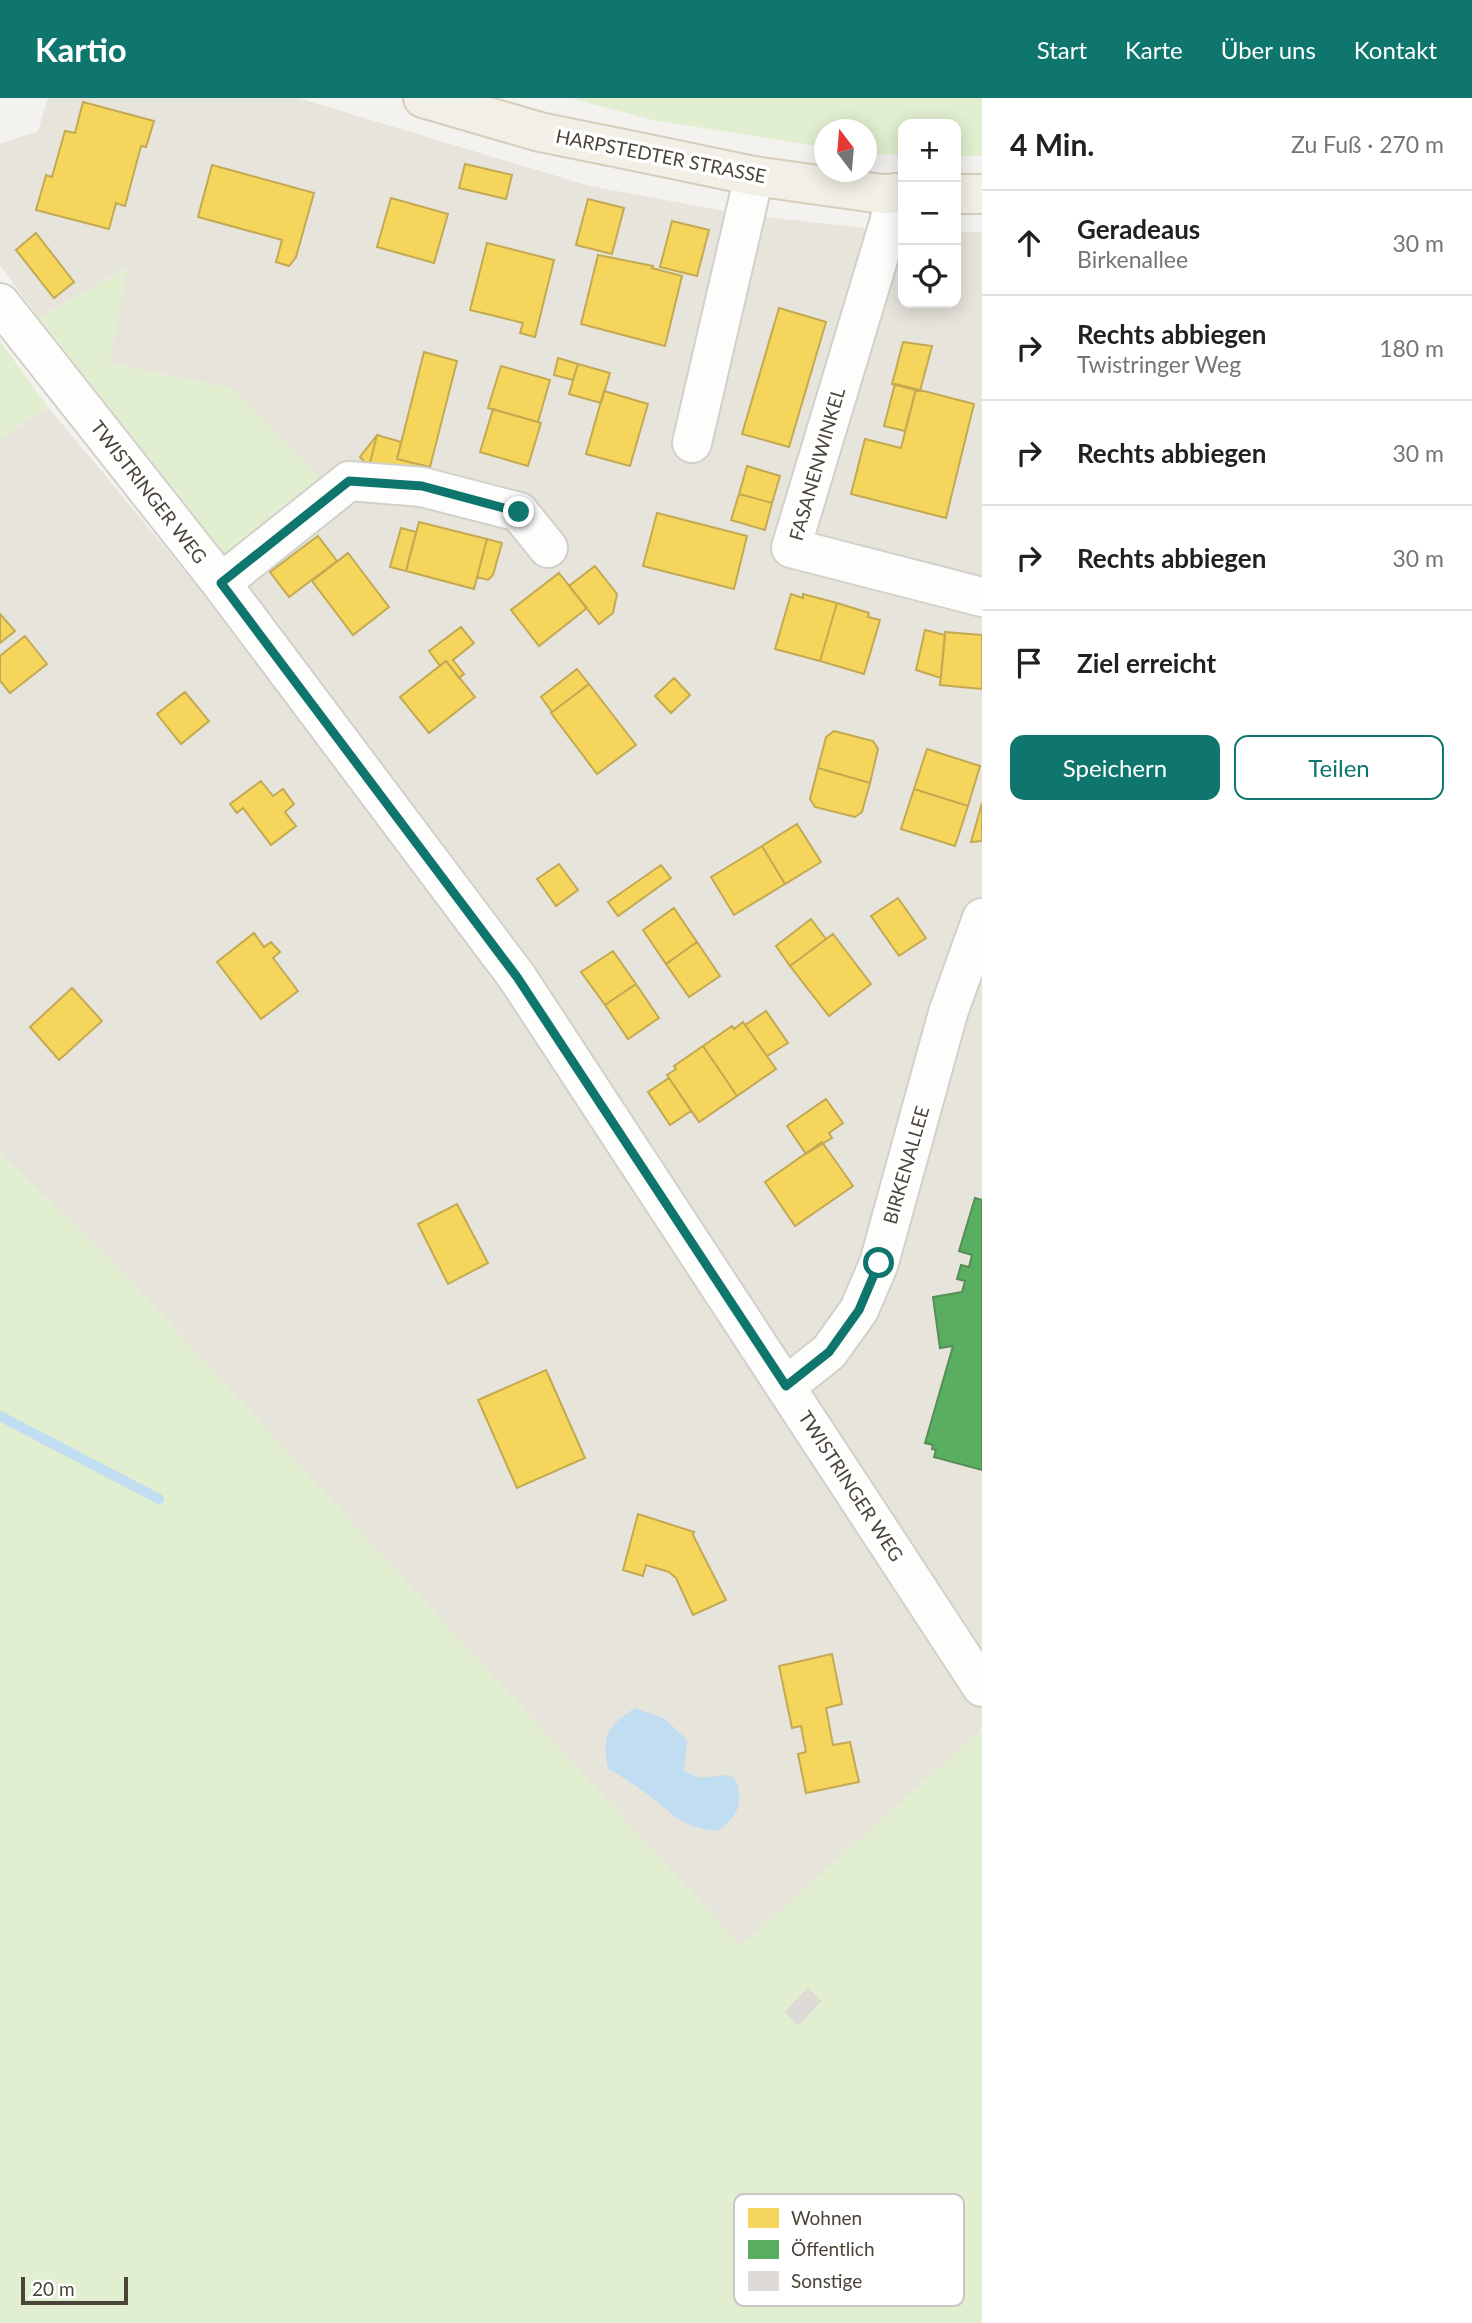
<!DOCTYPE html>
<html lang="de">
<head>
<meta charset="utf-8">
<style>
  body { margin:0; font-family:Lato,sans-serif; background:#f6f6f6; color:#202124 }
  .controls { position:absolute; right:21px; top:21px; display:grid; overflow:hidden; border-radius:14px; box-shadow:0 4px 18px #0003 }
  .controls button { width:63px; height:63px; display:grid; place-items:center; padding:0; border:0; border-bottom:2px solid #e0e0e0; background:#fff; color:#202124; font:35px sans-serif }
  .compass { position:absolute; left:814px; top:21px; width:63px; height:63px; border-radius:50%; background:#fff; box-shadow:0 4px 18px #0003; rotate:344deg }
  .scale { position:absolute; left:21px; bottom:18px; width:107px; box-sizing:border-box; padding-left:7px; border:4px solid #4b4439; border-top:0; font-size:19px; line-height:24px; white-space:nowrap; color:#4b4439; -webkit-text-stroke:5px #fff; paint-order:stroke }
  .stop { position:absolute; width:21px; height:21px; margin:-16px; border:5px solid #0f766e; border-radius:50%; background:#fff }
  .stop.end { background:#0f766e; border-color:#fff; box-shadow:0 2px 7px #0008 }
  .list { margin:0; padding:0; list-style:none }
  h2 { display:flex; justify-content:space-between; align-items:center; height:91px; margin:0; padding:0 28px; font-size:30px }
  h2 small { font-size:23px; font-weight:400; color:#757577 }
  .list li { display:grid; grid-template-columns:46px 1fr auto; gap:21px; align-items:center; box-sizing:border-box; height:105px; padding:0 28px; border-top:2px solid #e0e0e0 }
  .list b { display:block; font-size:26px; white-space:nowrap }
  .list p { margin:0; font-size:23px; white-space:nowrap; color:#757577 }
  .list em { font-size:23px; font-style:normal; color:#757577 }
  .actions { display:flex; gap:14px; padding:21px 28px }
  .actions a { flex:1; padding:16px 0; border:2px solid #0f766e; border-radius:14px; text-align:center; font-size:24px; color:#0f766e }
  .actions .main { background:#0f766e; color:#fff }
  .icon { flex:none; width:38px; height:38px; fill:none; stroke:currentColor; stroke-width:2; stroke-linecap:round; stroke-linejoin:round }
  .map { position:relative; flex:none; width:982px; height:2225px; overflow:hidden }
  header { display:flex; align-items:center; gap:42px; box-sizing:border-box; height:98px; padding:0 35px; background:#0f766e; color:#fff }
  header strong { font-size:33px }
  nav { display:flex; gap:38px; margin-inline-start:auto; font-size:24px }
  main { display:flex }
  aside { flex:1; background:#fff }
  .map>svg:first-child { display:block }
  .residential { fill:#e7e4dc }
  .green { fill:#e1eecf }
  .water { fill:#c0ddf1 }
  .homes { fill:#f6d55c; stroke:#c3aa52; stroke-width:2 }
  .public { fill:#5aae61; stroke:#568e55; stroke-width:2 }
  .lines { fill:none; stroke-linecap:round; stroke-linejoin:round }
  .stream { stroke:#c0ddf1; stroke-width:10 }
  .building { fill:#dedbd6; stroke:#dcd9d4; stroke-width:2 }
  .minor-casing { stroke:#d2d0cb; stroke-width:42 }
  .major-casing { stroke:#d6cebb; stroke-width:42 }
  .minor { stroke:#fdfdfc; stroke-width:38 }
  .major { stroke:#f2efe6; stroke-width:38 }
  .route { stroke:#0f766e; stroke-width:9 }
  .labels { text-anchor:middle; stroke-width:7; stroke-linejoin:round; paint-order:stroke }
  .street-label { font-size:19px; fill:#4b4439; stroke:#fff }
  .key { fill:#fff; stroke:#c9c7c4; stroke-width:2 }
  .key-label { font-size:19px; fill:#4b4439 }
</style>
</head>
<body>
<header>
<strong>Kartio</strong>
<nav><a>Start</a><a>Karte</a><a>Über uns</a><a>Kontakt</a></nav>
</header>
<main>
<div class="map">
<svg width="982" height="2225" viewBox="0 0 982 2225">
  <rect width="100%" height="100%" fill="#f4f2ee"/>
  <path class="residential" d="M48,0H298L590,88L746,117L903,134V205H956V134H982V1628L980,1633L741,1849L111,1162L0,1056V341L48,309L192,482L226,458L233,291L109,265L127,169L39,220L0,167V46L38,33Z"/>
  <path class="green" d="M570,0H982V58H956V26H903V57L867,56L866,32H824V49L653,22Z
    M128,169L109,265L233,291L322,381L226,458L39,220Z
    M0,243L48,309L0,341Z
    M0,1056L111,1162L741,1848L980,1633L982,1636V2225H0Z"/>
  <path class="water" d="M635,1610L665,1621L687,1642L684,1673C688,1675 694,1679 699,1679C719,1682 738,1665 739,1698C740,1716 729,1724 717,1733C680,1728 677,1719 650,1698C636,1688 622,1679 608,1670C601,1637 608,1628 635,1610Z"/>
  <path class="homes" d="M83,4L154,23L146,49L141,48L125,108L116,105L109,131L36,112L46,77L52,79L65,33L75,35Z
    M465,66L512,77L506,101L459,90Z
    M212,67L314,95L296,159L289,168L276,164L282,142L198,119Z
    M391,100L448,116L434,165L377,149Z
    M588,101L624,110L612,156L576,147Z
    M672,123L709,132L697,178L660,169Z
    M36,135L74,184L54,200L16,152Z
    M487,145L554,162L535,239L520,235L523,225L470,212Z
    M598,157L653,168L652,170L682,178L665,248L581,226Z
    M779,210L826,224L789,349L742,336Z
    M903,244L932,248L920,293L892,286Z
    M424,254L457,263L430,369L397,361Z
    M558,260L578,266L573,282L554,277Z
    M578,266L610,275L601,305L569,296Z
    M501,268L550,282L538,324L488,310Z
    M895,286L916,291L905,333L884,328Z
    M916,291L974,306L946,420L851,396L865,341L901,350Z
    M604,293L648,306L630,368L586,356Z
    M493,311L541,325L528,368L480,354Z
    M377,337L369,369L360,359Z
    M377,337L401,344L397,361L429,369L427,374L369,369Z
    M747,368L780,378L772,405L739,396Z
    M739,396L772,405L765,432L731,422Z
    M657,415L747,438L734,491L643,468Z
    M419,424L487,441L474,491L406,473Z
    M401,430L416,434L406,473L390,469Z
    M318,438L337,463L289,499L270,474Z
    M487,441L502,445L493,477L488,482L477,479Z
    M348,455L389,509L353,537L312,483Z
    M595,468L617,496L613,515L599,526L569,488Z
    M559,475L587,510L539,548L511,512Z
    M791,496L803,500V496L837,505L820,563L775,551Z
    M837,505L869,515L868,519L880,522L864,576L820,563Z
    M0,516L15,533L0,545Z
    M461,529L474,545L453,562L464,576L459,580L446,563L440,568L429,553Z
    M925,532L945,537L941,580L916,572Z
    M945,534L982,537V591L940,587Z
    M25,538L47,566L10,595L0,583V558Z
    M446,563L475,599L429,635L400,599Z
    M577,571L589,586L552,614L541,599Z
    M674,580L690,597L671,615L655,598Z
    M589,586L636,647L597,676L551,615Z
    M185,594L209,623L181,646L157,616Z
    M834,633L873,643L878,651L870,685L818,670L826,639Z
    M927,651L980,668L968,708L914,691Z
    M818,670L870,685L862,714L855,719L815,709L810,701Z
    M261,683L273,698L283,691L294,706L285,714L296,728L271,747L243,710L237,715L230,706Z
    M914,691L968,708L955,748L901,731Z
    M982,705V743L971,744Z
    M797,726L821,764L785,786L762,748Z
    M762,748L785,786L734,817L711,779Z
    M559,766L578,792L556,808L537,781Z
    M661,767L671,780L618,818L608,804Z
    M898,800L926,840L899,858L871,818Z
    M674,810L697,844L666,866L643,832Z
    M811,821L826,841L790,868L776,848Z
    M254,835L264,849L271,844L280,854L273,860L298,893L261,921L217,864Z
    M833,836L871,886L829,918L790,868Z
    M697,844L720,878L689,899L666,866Z
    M613,853L636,886L605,907L581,874Z
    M636,886L659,920L628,941L605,907Z
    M72,890L102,923L59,962L30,929Z
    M766,913L788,945L767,958L745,927Z
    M743,924L776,971L737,998L703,948L732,928L734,931Z
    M703,948L737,998L699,1024L667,977L676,971L674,968Z
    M669,980L691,1013L670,1027L648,994Z
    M826,1001L843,1025L829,1035L832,1040L806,1056L787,1028Z
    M822,1044L853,1088L795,1128L765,1084Z
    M457,1106L488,1165L448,1186L418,1126Z
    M546,1272L585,1360L517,1390L478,1302Z
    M638,1416L694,1434L693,1437L726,1502L693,1517L676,1480L669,1474L646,1467L643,1478L623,1472Z
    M832,1556L842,1606L826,1610L833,1647L850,1644L859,1684L806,1695L798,1656L806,1654L801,1628L792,1630L779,1568Z"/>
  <path class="public" d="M975,1100L982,1102V1372L934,1359L936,1352L932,1351L933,1347L925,1345L953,1248L940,1250L933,1199L962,1194L965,1183L957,1181L961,1167L969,1169L972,1157L959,1153Z"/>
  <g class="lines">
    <path class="stream" d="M0,1318L159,1401"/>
  </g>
  <path class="building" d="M808,1891L820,1903L798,1926L786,1914Z"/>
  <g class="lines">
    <defs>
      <path id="minor" d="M896,95L889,125L791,450L982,499
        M0,205L221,485L517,879L982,1589
        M692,345L754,78
        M221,485L349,383L422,389L519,414L548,450
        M786,1288L829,1254L859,1212L879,1165L948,915L982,820"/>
      <path id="major" d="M423,0L540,34L634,53L754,78L882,96L903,95
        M956,96H982"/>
    </defs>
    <use href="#minor" class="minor-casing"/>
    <use href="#major" class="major-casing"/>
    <use href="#minor" class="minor"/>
    <use href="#major" class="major"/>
  </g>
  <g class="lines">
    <path class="route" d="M519,414L422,388L349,383L221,485L517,879L786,1288L829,1254L859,1212L879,1165"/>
  </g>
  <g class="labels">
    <g class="street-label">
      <text transform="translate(661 58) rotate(11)" y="7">HARPSTEDTER STRASSE</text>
      <text transform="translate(817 366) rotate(-74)" y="7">FASANENWINKEL</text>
      <text transform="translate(149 394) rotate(52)" y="7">TWISTRINGER WEG</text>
      <text transform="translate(906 1067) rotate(-74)" y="7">BIRKENALLEE</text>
      <text transform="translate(851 1388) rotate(57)" y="7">TWISTRINGER WEG</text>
    </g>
  </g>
  <rect x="734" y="2096" width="230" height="112" rx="10" class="key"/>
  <rect x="748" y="2110" width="31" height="20" fill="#f6d55c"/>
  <rect x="748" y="2142" width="31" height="19" fill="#5aae61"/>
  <rect x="748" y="2173" width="31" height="20" fill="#dedbd6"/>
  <g class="key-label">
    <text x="791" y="2127">Wohnen</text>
    <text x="791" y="2158">Öffentlich</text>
    <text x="791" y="2190">Sonstige</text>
  </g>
</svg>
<div class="controls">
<button>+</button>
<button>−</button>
<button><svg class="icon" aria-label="locate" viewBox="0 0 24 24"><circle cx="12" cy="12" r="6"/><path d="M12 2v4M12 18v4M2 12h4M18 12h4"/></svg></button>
</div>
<svg class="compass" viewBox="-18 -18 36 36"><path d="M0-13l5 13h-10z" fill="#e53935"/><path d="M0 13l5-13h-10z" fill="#757577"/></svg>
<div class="scale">20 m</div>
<div class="stop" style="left:879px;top:1165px"></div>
<div class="stop end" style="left:519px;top:414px"></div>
</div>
<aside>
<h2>4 Min.<small>Zu Fuß · 270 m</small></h2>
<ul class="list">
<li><svg class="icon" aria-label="ahead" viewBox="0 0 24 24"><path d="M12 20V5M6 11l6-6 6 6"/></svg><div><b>Geradeaus</b><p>Birkenallee</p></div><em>30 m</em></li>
<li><svg class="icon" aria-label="right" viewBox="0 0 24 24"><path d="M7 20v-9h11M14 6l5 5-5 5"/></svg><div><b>Rechts abbiegen</b><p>Twistringer Weg</p></div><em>180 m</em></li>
<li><svg class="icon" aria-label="right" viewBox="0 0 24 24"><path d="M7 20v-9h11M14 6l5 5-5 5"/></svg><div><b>Rechts abbiegen</b></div><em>30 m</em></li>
<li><svg class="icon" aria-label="right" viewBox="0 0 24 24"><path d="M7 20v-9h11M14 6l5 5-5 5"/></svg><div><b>Rechts abbiegen</b></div><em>30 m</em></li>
<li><svg class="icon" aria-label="arrive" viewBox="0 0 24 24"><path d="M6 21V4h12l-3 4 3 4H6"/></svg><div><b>Ziel erreicht</b></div></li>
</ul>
<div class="actions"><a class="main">Speichern</a><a>Teilen</a></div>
</aside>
</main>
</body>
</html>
